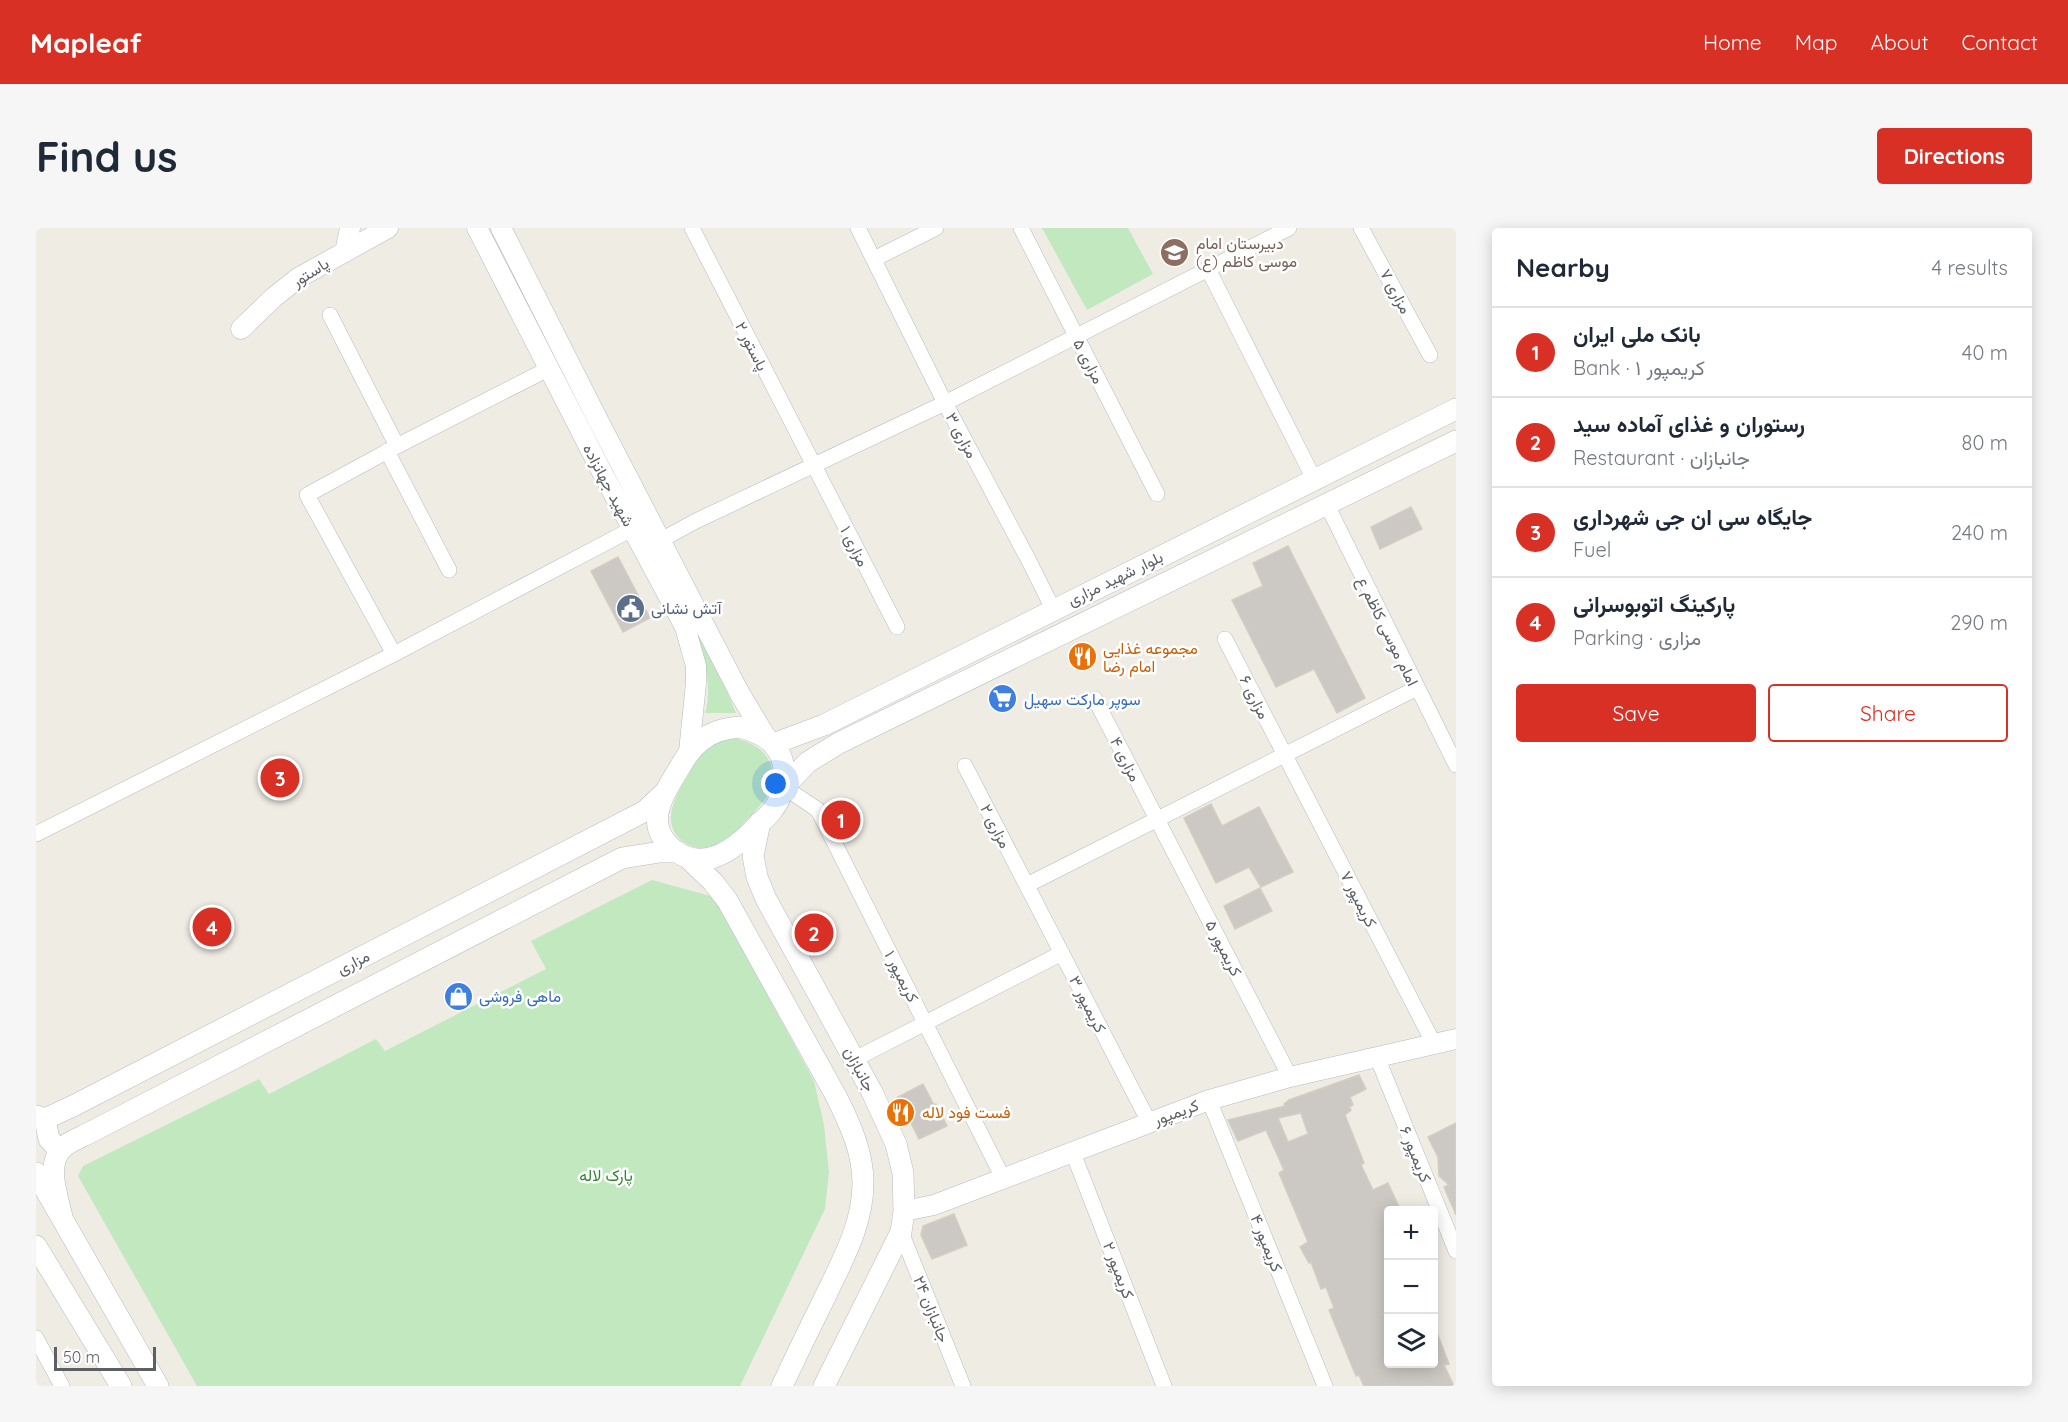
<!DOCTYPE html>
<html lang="en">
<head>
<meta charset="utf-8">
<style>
  body { margin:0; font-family:Quicksand,Vazirmatn,sans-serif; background:#f6f6f7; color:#1f2937 }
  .controls { position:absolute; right:18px; bottom:18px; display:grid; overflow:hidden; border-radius:6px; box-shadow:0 3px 15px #0003 }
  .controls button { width:54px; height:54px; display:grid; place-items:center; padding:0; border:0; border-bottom:2px solid #e0e1e3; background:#fff; color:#1f2937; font:30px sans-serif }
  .scale { position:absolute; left:18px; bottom:15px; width:102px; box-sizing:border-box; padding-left:6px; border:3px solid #5c6065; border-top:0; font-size:16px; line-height:21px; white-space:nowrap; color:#5c6065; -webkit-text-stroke:4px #fff; paint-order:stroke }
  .you { position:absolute; left:740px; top:556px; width:21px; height:21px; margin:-15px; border:4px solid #fff; border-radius:50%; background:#1a73e8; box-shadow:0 0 0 9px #1a73e833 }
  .badge { display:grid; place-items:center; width:39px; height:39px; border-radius:50%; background:#d93025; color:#fff; font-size:20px; font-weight:700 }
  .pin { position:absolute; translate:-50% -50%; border:3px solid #fff; box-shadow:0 2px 6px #0006 }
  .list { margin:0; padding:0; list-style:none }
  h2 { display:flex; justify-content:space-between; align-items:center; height:78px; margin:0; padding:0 24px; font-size:26px }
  h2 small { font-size:20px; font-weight:400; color:#747a83 }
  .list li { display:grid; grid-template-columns:39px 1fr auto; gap:18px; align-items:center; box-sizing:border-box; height:90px; padding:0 24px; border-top:2px solid #e0e1e3 }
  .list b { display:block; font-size:22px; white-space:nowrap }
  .list p { margin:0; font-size:20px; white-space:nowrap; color:#747a83 }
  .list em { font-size:20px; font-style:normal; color:#747a83 }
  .actions { display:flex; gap:12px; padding:18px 24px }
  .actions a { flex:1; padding:14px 0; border:2px solid #d93025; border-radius:6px; text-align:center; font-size:21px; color:#d93025 }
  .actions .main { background:#d93025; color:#fff }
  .icon { flex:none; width:33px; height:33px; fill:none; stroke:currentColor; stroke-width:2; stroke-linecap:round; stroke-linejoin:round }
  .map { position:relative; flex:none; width:1420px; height:1158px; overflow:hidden; border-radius:6px }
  header { display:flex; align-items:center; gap:36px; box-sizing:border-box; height:84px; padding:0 30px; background:#d93025; color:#fff }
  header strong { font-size:28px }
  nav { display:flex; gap:33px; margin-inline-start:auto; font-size:21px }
  .intro { display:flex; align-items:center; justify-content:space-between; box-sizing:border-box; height:144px; padding:0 36px }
  h1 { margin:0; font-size:42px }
  .button { padding:15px 27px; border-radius:6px; background:#d93025; color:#fff; font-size:21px; font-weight:700 }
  main { display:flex; gap:36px; padding:0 36px }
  aside { flex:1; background:#fff; border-radius:6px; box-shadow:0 3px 15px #0003 }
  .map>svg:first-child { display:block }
  .green { fill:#c1e8bf }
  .building { fill:#ccc8c3; stroke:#d4cdc2; stroke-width:1.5; fill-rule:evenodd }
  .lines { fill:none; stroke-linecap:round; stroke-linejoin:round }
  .minor-casing { stroke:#b6babe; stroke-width:16 }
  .tertiary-casing { stroke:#b6babe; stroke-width:21 }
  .secondary-casing { stroke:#b7bbc0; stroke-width:22 }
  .minor { stroke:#fff; stroke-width:15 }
  .tertiary { stroke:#fff; stroke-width:20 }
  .secondary { stroke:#fff; stroke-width:21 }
  .labels { text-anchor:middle; stroke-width:5; stroke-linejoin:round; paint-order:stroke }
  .education-label { font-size:16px; fill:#785e54; stroke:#fff; text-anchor:start }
  .street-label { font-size:16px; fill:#5c6065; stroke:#fff }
  .service-label { font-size:16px; fill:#4e5e75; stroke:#fff; text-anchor:start }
  .food-label { font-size:16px; fill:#c56008; stroke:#fff; text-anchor:start }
  .shop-label { font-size:16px; fill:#366cbe; stroke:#fff; text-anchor:start }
  .park-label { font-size:16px; fill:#328731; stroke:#fff }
</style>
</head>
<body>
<header>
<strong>Mapleaf</strong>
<nav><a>Home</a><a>Map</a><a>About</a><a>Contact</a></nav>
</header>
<div class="intro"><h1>Find us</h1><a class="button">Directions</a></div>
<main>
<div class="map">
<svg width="1420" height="1158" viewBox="0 0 1420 1158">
  <rect width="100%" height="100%" fill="#efece4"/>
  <path class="green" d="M1006,0H1092L1117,46L1051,82Z
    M653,381L669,410L700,485H669C679,451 663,414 653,381Z
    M696,510C726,514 747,537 731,568C725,578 715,587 707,596C699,606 689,617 675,621C667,623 656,619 649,615C622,596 640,567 653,546C659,535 667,521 678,514C683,511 690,511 696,510Z
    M616,652L678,669L778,853L788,897L793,944L789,981L704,1158H161L42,948L47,938L223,851L233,866L340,811L349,823L510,741L495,713Z"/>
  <path class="building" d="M1375,279L1386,301L1344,321L1335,299Z
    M1252,318L1329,470L1301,485L1278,441L1240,459L1196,372L1227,358L1217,335Z
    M582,329L614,390L587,404L555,343Z
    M1175,576L1186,598L1223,579L1257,644L1225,659L1213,639L1180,655L1148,590Z
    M1224,660L1236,683L1199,701L1188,678Z
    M1323,847L1330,861L1314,869L1317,877L1313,879L1315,882L1309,887L1328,935L1325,937L1337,962L1352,955L1363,979L1353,982V1084L1347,1086L1353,1100V1136H1398V1097L1413,1136L1408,1137L1418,1158H1328L1323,1147L1320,1148L1293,1082L1298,1080L1290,1059L1285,1061L1275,1034L1273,1035L1264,1019L1272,1014L1243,945L1248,942L1230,902L1202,913L1192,892L1249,878L1248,876L1253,872ZM1265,885L1272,906L1252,914L1242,890Z
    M887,856L898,877L900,876L911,898L883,911L862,869Z
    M1420,895V987L1408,959L1413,957L1403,948L1402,929L1392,909Z
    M918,986L931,1017L896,1031L885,1007L887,998Z"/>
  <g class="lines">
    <defs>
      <path id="minor" d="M656,0L861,399
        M822,0L909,175L992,331L1017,381
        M985,0L1121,266
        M1325,0L1394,127
        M838,31L900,0
        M1172,41L1278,251
        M294,87L361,218
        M351,223L413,342
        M1291,277L1420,537
        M625,312L660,293L909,175L1253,0
        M1189,411L1398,816
        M358,426L271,267L361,218L512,141
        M1059,471L1254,849
        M929,538L1113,894
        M748,559L782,582L968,952
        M0,606L358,426L596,301
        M991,657L1381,460
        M1341,829L1420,1023
        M819,831L1026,725
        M1173,872L1289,1158
        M1037,925L1128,1158
        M865,1004L927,1158
        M0,1110L26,1158"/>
      <path id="tertiary" d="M441,0L567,246L649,399L660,438V455L653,524
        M465,0L563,194L704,466L731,511
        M309,24L314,0
        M205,101L237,70L262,50L352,0
        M868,983L898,977L1173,872L1254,849L1420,811"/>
      <path id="secondary" d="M704,499C715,502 728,507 736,515C754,534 751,564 736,583C731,589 725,594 720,599C700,620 670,644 641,624C607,600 624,572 641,544C648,532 655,520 666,512C677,503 690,500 704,499Z
        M737,516L788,497L1420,181
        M748,559L772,534L803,515L1420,213
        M724,594L717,628L721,649L730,671L836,864L860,916L867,945L868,983L865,1004L788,1158
        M652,630L677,654L691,672L800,868C814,896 827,924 827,955C827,996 807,1031 790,1067C775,1097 760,1128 746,1158
        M0,888L9,891L39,877L609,583L629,564
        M9,891L13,911L23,922
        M0,945L122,1158
        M26,989C22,970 11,942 23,924C28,916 43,910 51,906L586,630L624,624H641
        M0,1018L85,1158"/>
    </defs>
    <use href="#minor" class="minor-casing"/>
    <use href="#tertiary" class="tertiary-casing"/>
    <use href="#secondary" class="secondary-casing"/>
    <use href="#minor" class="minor"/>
    <use href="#tertiary" class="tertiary"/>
    <use href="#secondary" class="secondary"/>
  </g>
  <defs>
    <symbol id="school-disc" viewBox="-11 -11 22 22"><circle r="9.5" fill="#8d6e63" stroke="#fff"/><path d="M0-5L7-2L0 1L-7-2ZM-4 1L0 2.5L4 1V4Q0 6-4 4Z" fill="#fff"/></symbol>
    <symbol id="civic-disc" viewBox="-11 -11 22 22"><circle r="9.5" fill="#5c6f8a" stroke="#fff"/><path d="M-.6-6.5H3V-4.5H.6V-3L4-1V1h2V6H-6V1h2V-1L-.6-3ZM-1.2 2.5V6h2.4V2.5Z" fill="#fff"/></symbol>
    <symbol id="restaurant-disc" viewBox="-11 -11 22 22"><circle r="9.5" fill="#e8710a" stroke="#fff"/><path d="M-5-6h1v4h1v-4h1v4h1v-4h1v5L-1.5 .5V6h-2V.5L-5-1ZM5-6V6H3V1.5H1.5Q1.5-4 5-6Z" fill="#fff"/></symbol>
    <symbol id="supermarket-disc" viewBox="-11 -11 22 22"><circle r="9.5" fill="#3f7fe0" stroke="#fff"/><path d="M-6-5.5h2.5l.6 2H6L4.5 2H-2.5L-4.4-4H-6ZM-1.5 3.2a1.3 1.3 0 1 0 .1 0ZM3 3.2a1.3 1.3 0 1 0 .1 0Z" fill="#fff"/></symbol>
    <symbol id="shop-disc" viewBox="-11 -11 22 22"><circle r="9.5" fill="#3f7fe0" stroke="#fff"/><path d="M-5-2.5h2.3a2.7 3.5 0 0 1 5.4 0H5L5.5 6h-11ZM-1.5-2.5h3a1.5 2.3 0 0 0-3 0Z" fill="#fff"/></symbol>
  </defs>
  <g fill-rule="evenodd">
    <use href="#school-disc" x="1122" y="8" width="33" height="33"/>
    <use href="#civic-disc" x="578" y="364" width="33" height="33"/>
    <use href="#restaurant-disc" x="1030" y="412" width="33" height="33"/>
    <use href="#supermarket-disc" x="950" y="454" width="33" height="33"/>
    <use href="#shop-disc" x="406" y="752" width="33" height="33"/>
    <use href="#restaurant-disc" x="848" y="868" width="33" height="33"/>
  </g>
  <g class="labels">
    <g class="education-label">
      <text x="1160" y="21">دبیرستان امام<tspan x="1160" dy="18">موسی کاظم (ع)</tspan></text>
    </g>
    <g class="street-label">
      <text transform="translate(274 44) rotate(-32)" y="6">پاستور</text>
      <text transform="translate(1360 63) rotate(62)" y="6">مزاری ۷</text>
      <text transform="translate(716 118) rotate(63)" y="6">پاستور ۲</text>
      <text transform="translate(1053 133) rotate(63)" y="6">مزاری ۵</text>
      <text transform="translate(926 207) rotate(62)" y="6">مزاری ۳</text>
      <text transform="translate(573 257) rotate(62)" y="6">شهید جهانزاده</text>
      <text transform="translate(819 318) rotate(63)" y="6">مزاری ۱</text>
      <text transform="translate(1079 350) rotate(-26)" y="6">بلوار شهید مزاری</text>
      <text transform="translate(1352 403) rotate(64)" y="6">امام موسی کاظم ع</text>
      <text transform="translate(1219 469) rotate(63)" y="6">مزاری ۶</text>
      <text transform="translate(1090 531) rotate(63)" y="6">مزاری ۴</text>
      <text transform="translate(960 598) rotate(63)" y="6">مزاری ۲</text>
      <text transform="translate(1323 671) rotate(63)" y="6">کریمپور ۷</text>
      <text transform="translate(1188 720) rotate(63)" y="6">کریمپور ۵</text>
      <text transform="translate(317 734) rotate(-27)" y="6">مزاری</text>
      <text transform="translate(866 748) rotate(63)" y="6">کریمپور ۱</text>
      <text transform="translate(1052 776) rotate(63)" y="6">کریمپور ۳</text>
      <text transform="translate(824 841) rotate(62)" y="6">جانبازان</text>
      <text transform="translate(1140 884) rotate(-20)" y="6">کریمپور</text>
      <text transform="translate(1380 926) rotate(68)" y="6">کریمپور ۶</text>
      <text transform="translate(1231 1015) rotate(68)" y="6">کریمپور ۴</text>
      <text transform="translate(1083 1042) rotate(69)" y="6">کریمپور ۲</text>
      <text transform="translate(896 1081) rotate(68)" y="6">جانبازان ۲۴</text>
    </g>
    <g class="service-label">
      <text x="615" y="386">آتش نشانی</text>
    </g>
    <g class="food-label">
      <text x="1067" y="426">مجموعه غذایی<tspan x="1067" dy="18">امام رضا</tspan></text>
      <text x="886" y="890">فست فود لاله</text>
    </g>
    <g class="shop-label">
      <text x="988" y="477">سوپر مارکت سهیل</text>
      <text x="443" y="774">ماهی فروشی</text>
    </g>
    <g class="park-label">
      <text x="570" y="953">پارک لاله</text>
    </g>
  </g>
</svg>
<div class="controls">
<button>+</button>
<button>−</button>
<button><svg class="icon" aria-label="layers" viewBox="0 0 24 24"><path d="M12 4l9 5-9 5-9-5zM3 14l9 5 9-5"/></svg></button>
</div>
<div class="scale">50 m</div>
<div class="you"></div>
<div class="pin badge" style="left:805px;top:592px">1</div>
<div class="pin badge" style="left:778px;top:705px">2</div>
<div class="pin badge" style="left:244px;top:550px">3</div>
<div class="pin badge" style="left:176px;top:699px">4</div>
</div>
<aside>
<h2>Nearby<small>4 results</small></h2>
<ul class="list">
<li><span class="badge">1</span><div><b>بانک ملی ایران</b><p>Bank · کریمپور ۱</p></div><em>40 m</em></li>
<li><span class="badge">2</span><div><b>رستوران و غذای آماده سید</b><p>Restaurant · جانبازان</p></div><em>80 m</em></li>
<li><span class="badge">3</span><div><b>جایگاه سی ان جی شهرداری</b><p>Fuel</p></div><em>240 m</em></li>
<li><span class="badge">4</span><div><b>پارکینگ اتوبوسرانی</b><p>Parking · مزاری</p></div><em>290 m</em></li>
</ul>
<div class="actions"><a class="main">Save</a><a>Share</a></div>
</aside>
</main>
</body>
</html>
